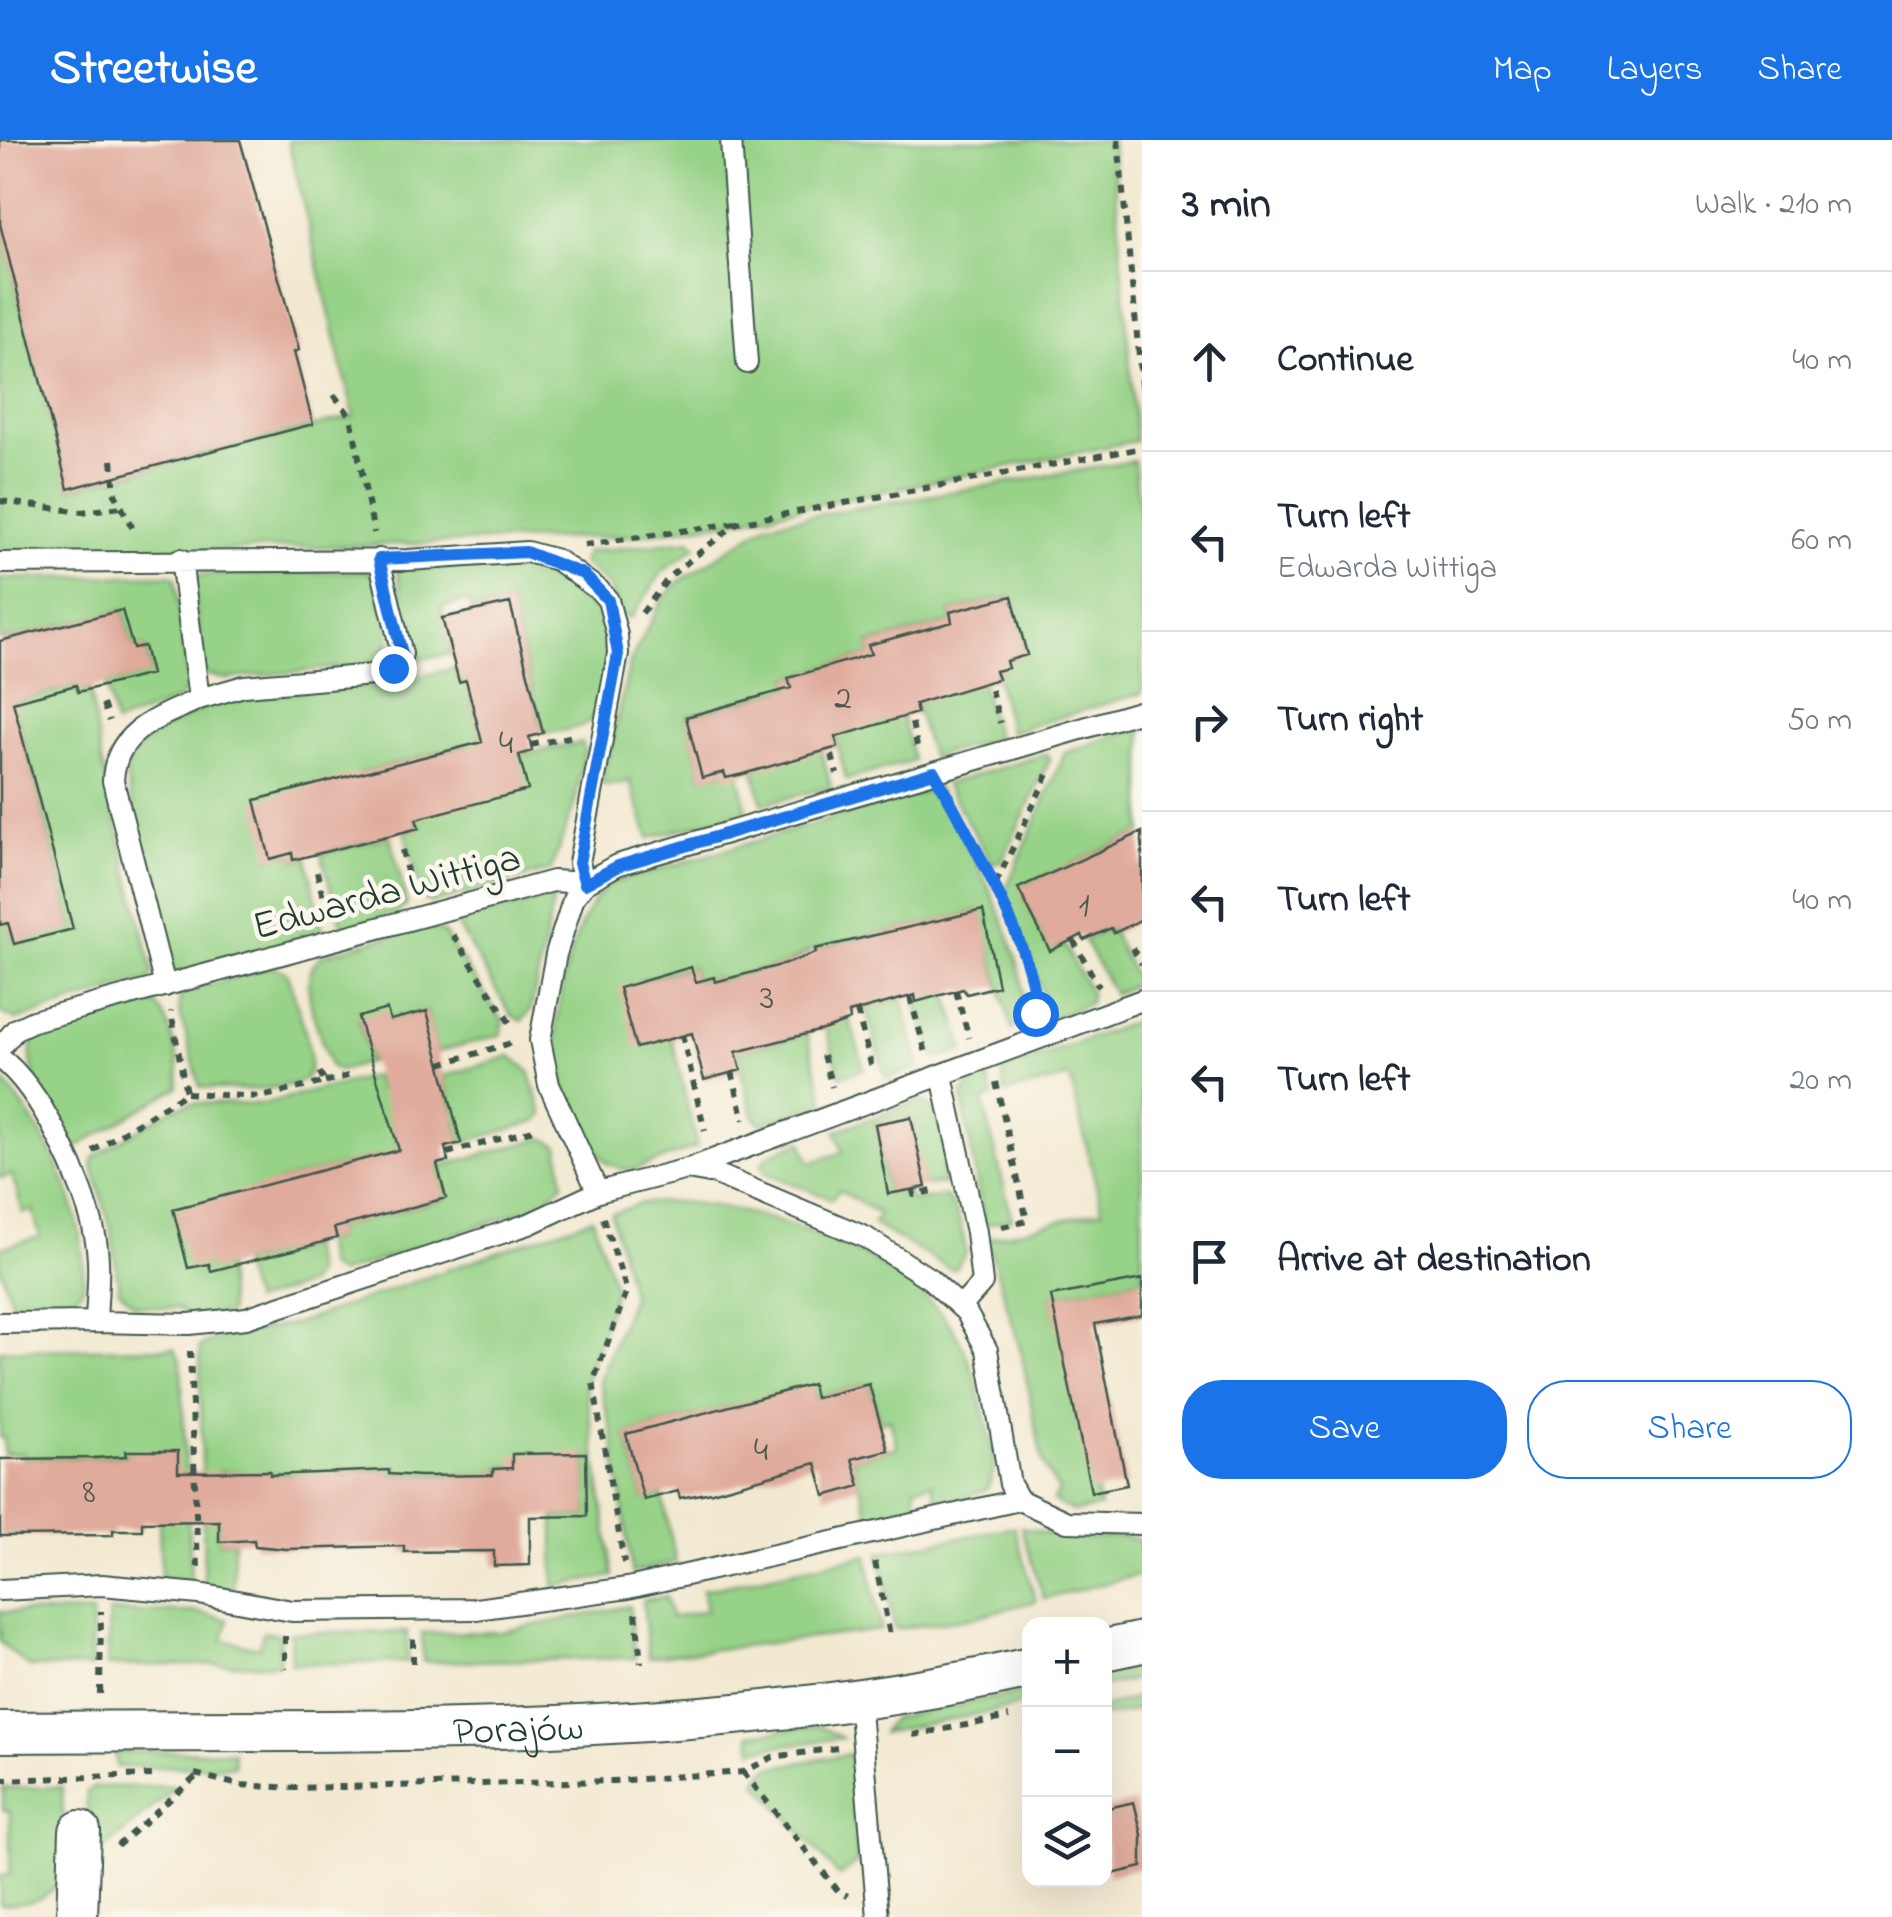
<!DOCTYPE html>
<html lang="en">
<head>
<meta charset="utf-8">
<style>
  body { margin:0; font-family:"Indie Flower",sans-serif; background:#f6f6f7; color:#1f2937 }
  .controls { position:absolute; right:30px; bottom:30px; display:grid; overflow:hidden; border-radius:20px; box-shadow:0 10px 40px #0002 }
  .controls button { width:90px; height:90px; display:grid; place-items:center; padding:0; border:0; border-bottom:2px solid #e0e1e3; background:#fff; color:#1f2937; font:50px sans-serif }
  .stop { position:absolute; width:30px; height:30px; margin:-22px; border:8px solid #1a73e8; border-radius:50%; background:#fff }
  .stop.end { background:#1a73e8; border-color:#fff; box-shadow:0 2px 10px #0008 }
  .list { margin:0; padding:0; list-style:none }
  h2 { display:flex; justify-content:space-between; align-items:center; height:130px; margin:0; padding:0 40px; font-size:42px }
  h2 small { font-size:32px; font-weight:400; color:#747a83 }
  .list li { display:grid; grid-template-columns:65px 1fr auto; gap:30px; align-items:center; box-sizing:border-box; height:180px; padding:0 40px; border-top:2px solid #e0e1e3 }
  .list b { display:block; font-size:38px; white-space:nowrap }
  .list p { margin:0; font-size:32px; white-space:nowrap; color:#747a83 }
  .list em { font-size:32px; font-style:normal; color:#747a83 }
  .actions { display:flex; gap:20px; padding:30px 40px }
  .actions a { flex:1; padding:22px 0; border:2px solid #1a73e8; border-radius:40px; text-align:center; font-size:35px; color:#1a73e8 }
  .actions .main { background:#1a73e8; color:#fff }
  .icon { flex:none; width:55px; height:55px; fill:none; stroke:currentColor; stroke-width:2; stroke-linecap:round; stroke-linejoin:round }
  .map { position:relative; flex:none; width:1142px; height:1777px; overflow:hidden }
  header { display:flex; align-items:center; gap:60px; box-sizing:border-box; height:140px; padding:0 50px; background:#1a73e8; color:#fff }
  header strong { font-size:48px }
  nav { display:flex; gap:55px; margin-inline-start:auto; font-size:35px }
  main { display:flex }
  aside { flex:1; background:#fff }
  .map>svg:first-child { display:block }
  .green { fill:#96d287; stroke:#5a885e; stroke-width:2.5 }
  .building { fill:#e0ab9c }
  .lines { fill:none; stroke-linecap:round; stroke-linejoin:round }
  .service-casing { stroke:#3f574c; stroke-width:24 }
  .minor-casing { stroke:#3f574c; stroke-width:44 }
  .path { stroke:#3f574c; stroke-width:6; stroke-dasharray:8 8; stroke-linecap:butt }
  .service { stroke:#fff; stroke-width:20 }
  .minor { stroke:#fff; stroke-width:40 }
  .route { stroke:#1a73e8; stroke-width:12 }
  .labels { text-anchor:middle; stroke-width:9; stroke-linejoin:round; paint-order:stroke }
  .number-label { font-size:35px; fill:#4f584e }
  .street-label { font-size:40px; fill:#1f3d34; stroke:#fbf7ec }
</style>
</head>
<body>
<header>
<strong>Streetwise</strong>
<nav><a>Map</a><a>Layers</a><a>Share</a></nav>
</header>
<main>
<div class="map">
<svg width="1142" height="1777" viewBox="0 0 1142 1777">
  <rect width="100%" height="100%" fill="#fbf7ec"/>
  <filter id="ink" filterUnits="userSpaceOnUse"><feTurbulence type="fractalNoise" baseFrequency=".01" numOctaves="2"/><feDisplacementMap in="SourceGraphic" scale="20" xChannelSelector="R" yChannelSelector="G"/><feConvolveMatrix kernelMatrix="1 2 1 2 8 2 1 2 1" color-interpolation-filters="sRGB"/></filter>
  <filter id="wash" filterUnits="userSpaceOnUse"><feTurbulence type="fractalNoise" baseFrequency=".0048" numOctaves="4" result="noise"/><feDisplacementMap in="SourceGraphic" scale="40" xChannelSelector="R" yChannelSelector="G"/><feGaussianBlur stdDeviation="2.25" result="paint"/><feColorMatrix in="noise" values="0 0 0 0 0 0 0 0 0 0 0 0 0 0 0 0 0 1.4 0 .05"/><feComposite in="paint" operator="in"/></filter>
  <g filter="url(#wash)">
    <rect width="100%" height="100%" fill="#f3e9d1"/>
    <path class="green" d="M288,0H1112L1136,301L743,379L632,396L0,418V85L69,349L354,276Z
      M1134,321L1142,397V553L1010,592L995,531L1007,528L1006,521L1027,514L1011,456L950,472L952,482L868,504L871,514L788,538L791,548L686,576L702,637L724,632L739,635L747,671L649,698L630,641L609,646L601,643L631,520L663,459L679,442L769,383Z
      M690,400L696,406L662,432L631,478L618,474L609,446L582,423L586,412Z
      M526,424C589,436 619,480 602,544C599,555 597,574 589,581C579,590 556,591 543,593L510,463L471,471L468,461L441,468L451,514L414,520L411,515L397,428Z
      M368,431L374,437C380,462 399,501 382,523L224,539L204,534L192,438L197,435Z
      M169,435L175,437L189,545L178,560L115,584L106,545L151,533L144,506L133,508L122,470L0,501V439Z
      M455,528L459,541L466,540L484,609L464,606L360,633L270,718L292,713L294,720L307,717L323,791L178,833L173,830L126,637L130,618L150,596L207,566L241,556L388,544Z
      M979,536L997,599L931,617L915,564L927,560L925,550Z
      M76,545L78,552L90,549L101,620L153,832L150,839L16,880L0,872V782L8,783L14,803L73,788L18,580L7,564Z
      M900,569L913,621L846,640L836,597Z
      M1142,586V692L1019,748L1050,810L1064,804L1091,854L1090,863L1047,881L1045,859L1007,760V747L1065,613Z
      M819,602L831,647L763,664L754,631Z
      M582,603L585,609L575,662L551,730L432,763L423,759L405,692L419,688L416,679L519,615Z
      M1047,614L1050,619L1002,721L992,723L945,644Z
      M937,648C959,689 1056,854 1012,890L980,771L815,809L785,824L715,842L714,837L696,842L691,827L641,840L672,898L697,1007L630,1031L608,1024C583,999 561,946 557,911C552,869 575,770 609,744Z
      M390,696L407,765L397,773L342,788L321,713Z
      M554,756L531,869L522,881L511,875L456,782Z
      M425,786L444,793L504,883L500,895L437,912L427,871L390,880L358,878L370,922L339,931L330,926C322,897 291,836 323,815Z
      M1111,788L1137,843L1114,854L1084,800Z
      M273,826L287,833C293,855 317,915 308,934C299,954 220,950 200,947L179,869L180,853Z
      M947,853L964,910L935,919L916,862Z
      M902,859L919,928L886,939L866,868Z
      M151,861C170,873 181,925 178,947L77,1007C55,989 13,915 39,891Z
      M1142,879V1139L1051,1156L1100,1367L1074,1372L1053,1361L1059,1351L1043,1324L1021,1211L987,1099L1102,1070L1070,937L1005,953L1002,930Z
      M850,880L864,929L840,936L825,886Z
      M807,894L825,963L761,984L754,977L736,912Z
      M511,916L529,931L543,975L538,981L461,1003L444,936Z
      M987,935L993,956L983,962L1012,1079L984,1085L962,956L973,941Z
      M374,936L378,949H383L401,1018L382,1015L277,1042L209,1124L226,1126L229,1173L188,1179L180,1169L135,1165L119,1150L111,1089L92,1024L95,1016L174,968L192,963L262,964Z
      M0,937C49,994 88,1071 83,1148C62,1171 42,1167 12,1164L0,1126V1108L40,1097L33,1070L23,1073L12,1035L0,1038Z
      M919,961C947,969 946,1004 950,1029L941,1031L944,1043L925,1046L911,978L875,984L888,1053L908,1050L911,1061L945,1056C960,1072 962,1091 966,1112L956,1128L950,1129L873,1084L879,1074L839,1050L832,1059L766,1033L762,1024L769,1015L802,1001L810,1023L843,1012L836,991Z
      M543,998L559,1006L563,1044L538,1066L339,1134L328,1128L323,1102L337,1098L334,1088L446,1059L438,1027Z
      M681,1062C767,1069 902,1114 953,1189C970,1215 978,1246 985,1276C990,1299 1001,1329 986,1350L938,1367L932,1343L915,1347L917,1376L871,1383L852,1319L897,1307L890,1279L880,1281L869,1244L815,1258L812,1245L626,1294L644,1359L662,1355L676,1422L632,1433L613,1296L599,1241L632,1156L611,1074L642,1063Z
      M593,1078L615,1150L585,1243L613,1436L554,1446V1377L587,1376L586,1315L494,1329L493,1335L389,1334L388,1330H337V1336L220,1331L219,1402L234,1401L233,1451L204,1445L200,1207L213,1199L298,1183Z
      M309,1106L315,1133L309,1144L253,1162L241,1123Z
      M174,1208L181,1221L191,1441L161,1438L159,1382L126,1312L127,1316L23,1319L22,1313L4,1314V1298H0V1210Z
      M1014,1387L1036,1461L975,1477L895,1489L879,1413Z
      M1021,1387L1072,1399L1124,1396L1140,1400L1142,1434L1044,1459Z
      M867,1415L881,1490L648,1517L643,1460L666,1457L671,1478L706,1470L702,1450Z
      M629,1466L635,1518L423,1522L422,1493L501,1492Z
      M0,1472L92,1473L91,1527H29L0,1502Z
      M109,1472H198L228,1480L223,1500L259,1508L263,1492L280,1494L279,1524L107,1526Z
      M407,1492L408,1522L291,1524L290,1493Z
      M1142,1522V1537L1105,1546L1104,1531Z
      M1029,1550V1564L882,1593L893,1578Z
      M1142,1557V1569L1105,1577V1566Z
      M819,1586L842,1598L753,1609L750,1594Z
      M233,1611L234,1626L117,1627L115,1612Z
      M850,1614L858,1721L839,1736L756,1641L768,1628Z
      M178,1646L87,1723V1651L94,1647Z
      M62,1647L64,1739C45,1761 28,1764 0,1765V1735H10V1671L3,1670V1648Z"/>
    <g id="blocks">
      <path class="building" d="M0,0H240L299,210L294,212L313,284L68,349L0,84Z
        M1012,456L1027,515L1006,521L1008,528L995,531L998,539L915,564L917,573L836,597L838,607L743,634L726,638L724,632L702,638L686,577L791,548L788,538L871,514L868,505L952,482L950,472Z
        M510,463L543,593L529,597L532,611L519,615L528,650L416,679L419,688L293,720L292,713L270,719L255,660L482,602L466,540L459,542L442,478Z
        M122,470L133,508L144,506L151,534L78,552L76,545L13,562L73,789L14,804L8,783L0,785V501Z
        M1142,692V779L1114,793L1111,788L1084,800L1082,795L1050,811L1018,748Z
        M983,770L998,846L967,854L963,849L916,862L915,855L849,873L850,880L826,889L736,912L741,930L704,940L692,893L636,908L619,848L691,827L696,842L714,837L715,842L785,824L816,813L815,809Z
        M387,869L390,880L427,871L461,1003L445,1007L448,1021L437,1024L446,1058L334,1088L337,1098L309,1106L211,1131L209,1124L188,1128L173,1069L399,1010L358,877Z
        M911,977L926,1047L888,1054L875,984Z
        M1142,1139V1175L1095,1184L1127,1345L1091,1352L1051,1156Z
        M812,1244L815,1258L869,1244L888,1310L852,1319L860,1346L825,1356L816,1323L712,1352L680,1358L678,1351L644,1360L626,1294Z
        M126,1311H178V1332L270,1331V1335L389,1330V1334L421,1336L493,1335V1329L512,1328V1314L586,1313L587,1376L530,1377V1425L494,1426V1411L404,1412V1406L286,1409L255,1406L254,1400L219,1402V1381L142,1382V1390H113V1395L0,1396V1319L94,1318L127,1316Z
        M1134,1662L1142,1695V1727L1108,1735L1104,1669Z"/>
    </g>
  </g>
  <g filter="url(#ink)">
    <use href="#blocks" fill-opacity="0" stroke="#3f574c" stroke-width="2.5"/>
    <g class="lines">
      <defs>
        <path id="service" d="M731,0L747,223
          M181,419L199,559L244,546L373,535L393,529L402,514L379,419
          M0,423L408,420L527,412L557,420L599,450L608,460L617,495L618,514L579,723L585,743
          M165,846L113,641C115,590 158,578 199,559
          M0,908L16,889L33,881L553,741L585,743
          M0,918C42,949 85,1045 95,1096C101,1124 97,1154 96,1182L0,1183
          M942,936L976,1092L982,1143L961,1167
          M688,1029L1142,860
          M598,1052L549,945L540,900L556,814L574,757L585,743L617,725L1142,571
          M96,1182L189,1184L246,1178L529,1084L598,1052L687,1029L716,1034L865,1097L930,1139L966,1172L987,1210L1010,1344L1019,1360L1067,1382L1142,1384
          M0,1450L102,1445L199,1454L292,1471L476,1469L628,1448L1019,1360
          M859,1559L878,1777"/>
        <g id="minor">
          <path d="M1104,1510L1142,1502"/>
          <path id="s1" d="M0,1592C343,1588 692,1605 1030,1528"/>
          <path d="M77,1777L80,1691"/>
        </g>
      </defs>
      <use href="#service" class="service-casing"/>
      <use href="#minor" class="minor-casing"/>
      <path class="path" d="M1118,0L1142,247
        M334,255L351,277L374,393
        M112,320L115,354L135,393
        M0,361L82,372L122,367
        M585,405L736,383
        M642,473L670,436L737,383L1142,308
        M991,550L1000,583
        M103,564L109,581
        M912,583L917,606
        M531,605L574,596
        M832,615L837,634
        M948,658C973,703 1040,822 1035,871
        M402,710L412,753
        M317,732L327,774
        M996,743L1051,628
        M453,795L511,885
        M1073,800L1099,847
        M1132,808L1142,824
        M956,851L969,898
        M910,857L926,913
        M857,871L873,932
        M682,895L705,991
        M823,915L832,947
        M441,924L511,903
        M732,932L744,980
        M325,942L355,934
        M996,942L1027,1081L1002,1087
        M186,953L261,957L325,942L318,929
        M93,1011L186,953L171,871
        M447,1013L537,989
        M913,1049L914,1055L937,1050
        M603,1078L627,1151L593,1242L624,1423
        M190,1211L198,1428
        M875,1422L890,1495
        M636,1473L641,1523
        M285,1496V1529
        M413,1499V1527
        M100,1554L101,1471
        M913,1595L1009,1577
        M743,1632L839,1752L848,1756
        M195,1634L239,1645L295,1648L613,1641L743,1632L773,1617L837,1608
        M0,1640L153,1635
        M117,1706L198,1635"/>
      <use href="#service" class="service"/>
      <use href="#minor" class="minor"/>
    </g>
  </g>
  <g class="lines" filter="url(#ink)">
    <path class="route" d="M393,528L402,514L379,419L526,412L583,434L608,460L618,514L579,723L585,744L618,726L934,632C963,685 1040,816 1035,873"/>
  </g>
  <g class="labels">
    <g class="number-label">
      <text x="843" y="568">2</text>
      <text x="506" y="613">4</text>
      <text x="1084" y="776">1</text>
      <text x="767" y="868">3</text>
      <text x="761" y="1320">4</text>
      <text x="89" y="1362">8</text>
    </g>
    <g class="street-label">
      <text transform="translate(386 750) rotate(-15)" y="14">Edwarda Wittiga</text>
      <text dy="14" stroke="none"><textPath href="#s1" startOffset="518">Porajów</textPath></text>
    </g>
  </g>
</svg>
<div class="controls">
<button>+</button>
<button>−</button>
<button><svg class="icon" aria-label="layers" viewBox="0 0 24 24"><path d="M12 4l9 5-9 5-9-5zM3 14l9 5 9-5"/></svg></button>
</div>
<div class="stop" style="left:1035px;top:873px"></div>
<div class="stop end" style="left:393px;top:528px"></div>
</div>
<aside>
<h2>3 min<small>Walk · 210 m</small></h2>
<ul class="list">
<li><svg class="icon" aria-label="ahead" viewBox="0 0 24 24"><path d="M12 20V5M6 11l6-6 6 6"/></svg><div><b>Continue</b></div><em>40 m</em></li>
<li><svg class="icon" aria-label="left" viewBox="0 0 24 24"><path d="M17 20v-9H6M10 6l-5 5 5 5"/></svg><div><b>Turn left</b><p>Edwarda Wittiga</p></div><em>60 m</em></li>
<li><svg class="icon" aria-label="right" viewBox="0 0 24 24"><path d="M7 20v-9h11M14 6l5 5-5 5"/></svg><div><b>Turn right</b></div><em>50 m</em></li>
<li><svg class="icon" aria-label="left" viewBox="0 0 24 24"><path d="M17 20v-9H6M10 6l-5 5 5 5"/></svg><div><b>Turn left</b></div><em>40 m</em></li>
<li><svg class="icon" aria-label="left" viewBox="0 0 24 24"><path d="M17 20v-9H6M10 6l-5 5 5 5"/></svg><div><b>Turn left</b></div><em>20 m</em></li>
<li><svg class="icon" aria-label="arrive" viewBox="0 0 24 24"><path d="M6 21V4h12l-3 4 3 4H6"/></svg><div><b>Arrive at destination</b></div></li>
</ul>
<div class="actions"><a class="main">Save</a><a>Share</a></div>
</aside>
</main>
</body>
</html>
